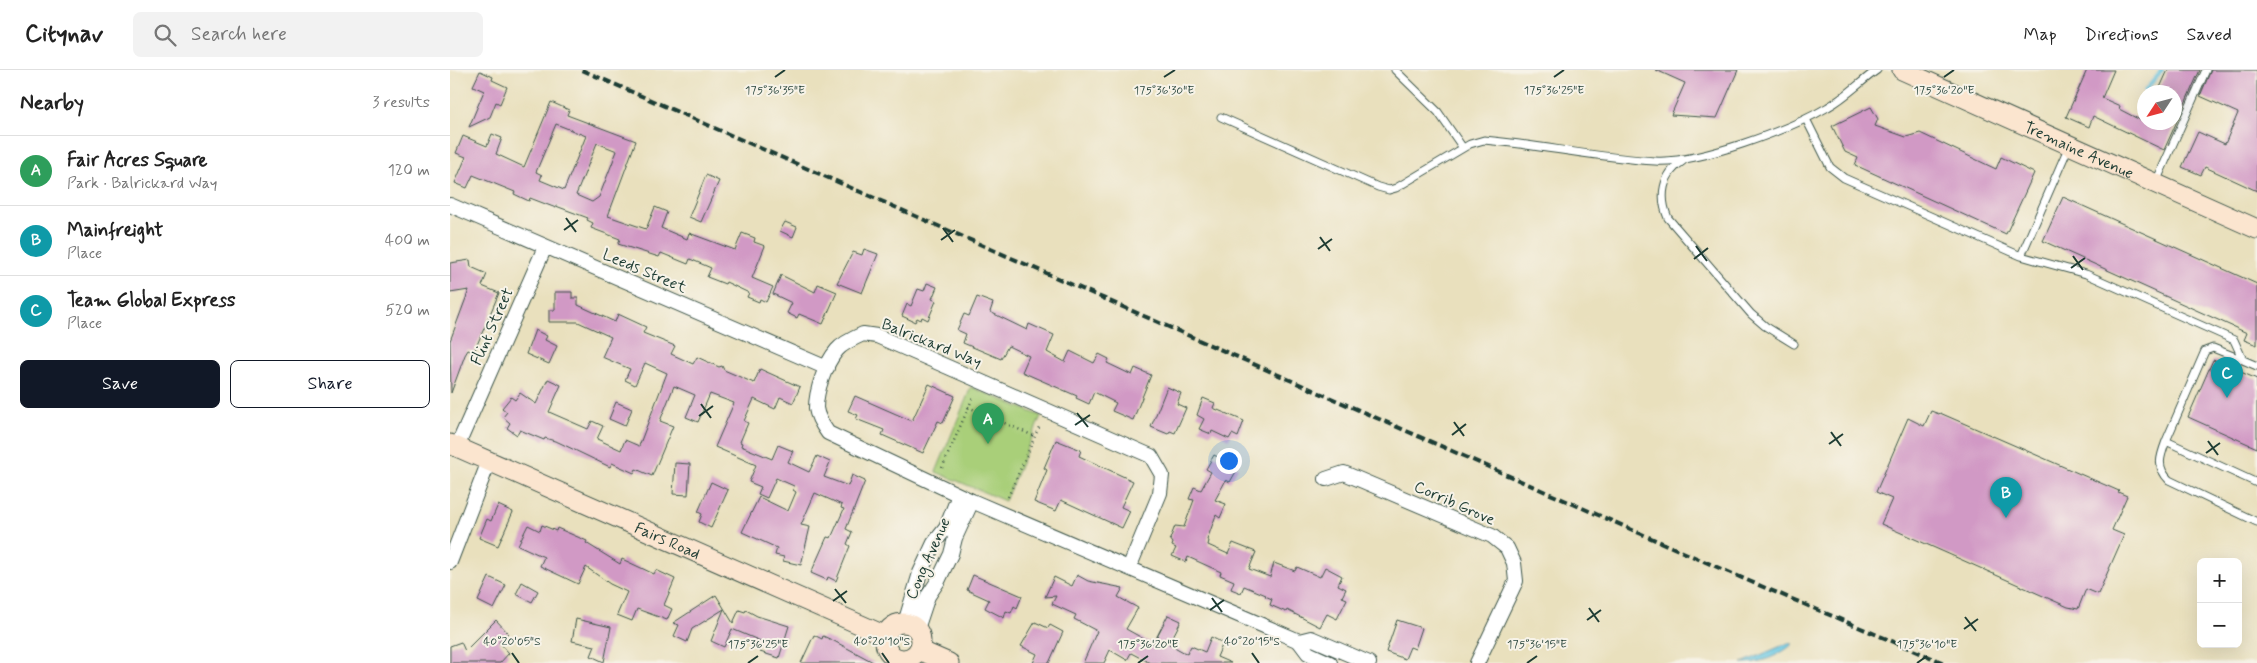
<!DOCTYPE html>
<html lang="en">
<head>
<meta charset="utf-8">
<style>
  body { margin:0; font-family:Mynerve,sans-serif; background:#f2f2f2; color:#222 }
  .controls { position:absolute; right:15px; bottom:15px; display:grid; overflow:hidden; border-radius:8px; box-shadow:0 5px 20px #0002 }
  .controls button { width:45px; height:45px; display:grid; place-items:center; padding:0; border:0; border-bottom:1px solid #e0e0e0; background:#fff; color:#222; font:25px sans-serif }
  .compass { position:absolute; left:1687px; top:15px; width:45px; height:45px; border-radius:50%; background:#fff; box-shadow:0 5px 20px #0002; rotate:234deg }
  .you { position:absolute; left:778px; top:390px; width:18px; height:18px; margin:-12px; border:4px solid #fff; border-radius:50%; background:#1a73e8; box-shadow:0 0 0 8px #1a73e833 }
  .badge { display:grid; place-items:center; width:32px; height:32px; border-radius:50%; background:#111827; color:#fff; font-size:16px; font-weight:700 }
  .pin { position:absolute; translate:-50% -41px; filter:drop-shadow(0 1px 2px #0008) }
  .pin::after { content:''; position:absolute; top:26px; width:18px; height:15px; background:inherit; clip-path:polygon(0 0,100% 0,50% 100%) }
  .list { margin:0; padding:0; list-style:none }
  h2 { display:flex; justify-content:space-between; align-items:center; height:65px; margin:0; padding:0 20px; font-size:21px }
  h2 small { font-size:16px; font-weight:400; color:#767676 }
  .list li { display:grid; grid-template-columns:32px 1fr auto; gap:15px; align-items:center; box-sizing:border-box; height:70px; padding:0 20px; border-top:1px solid #e0e0e0 }
  .list b { display:block; font-size:19px; white-space:nowrap }
  .list p { margin:0; font-size:16px; white-space:nowrap; color:#767676 }
  .list em { font-size:16px; font-style:normal; color:#767676 }
  .actions { display:flex; gap:10px; padding:15px 20px }
  .actions a { flex:1; padding:11px 0; border:1px solid #111827; border-radius:8px; text-align:center; font-size:18px; color:#111827 }
  .actions .main { background:#111827; color:#fff }
  .icon { flex:none; width:28px; height:28px; fill:none; stroke:currentColor; stroke-width:2; stroke-linecap:round; stroke-linejoin:round }
  .map { position:relative; flex:none; width:1807px; height:593px; overflow:hidden }
  header { display:flex; align-items:center; gap:30px; box-sizing:border-box; height:70px; padding:0 25px; background:#fff; border-bottom:1px solid #e0e0e0 }
  header strong { font-size:24px }
  nav { display:flex; gap:28px; margin-inline-start:auto; font-size:18px }
  .search { width:350px; height:45px; background:#f2f2f2; display:flex; align-items:center; gap:12px; box-sizing:border-box; padding:0 18px; border-radius:8px; color:#767676; font-size:19px }
  main { display:flex }
  aside { flex:1; background:#fff }
  .map>svg:first-child { display:block }
  .green { fill:#a9cf79; stroke:#648656 }
  .water { fill:#64c5e2; stroke:#42818b }
  .lines { fill:none; stroke-linecap:round; stroke-linejoin:round }
  .stream { stroke:#64c5e2; stroke-width:4 }
  .building { fill:#d199c5; fill-rule:evenodd }
  .lane-casing { stroke:#3d5549; stroke-width:9 }
  .street-casing { stroke:#3d5549; stroke-width:16 }
  .secondary-casing { stroke:#3d5549; stroke-width:21 }
  .path { stroke:#3d5549; stroke-width:2.5; stroke-dasharray:1 4; stroke-linecap:butt }
  .lane { stroke:#fff; stroke-width:7 }
  .street { stroke:#fff; stroke-width:14 }
  .secondary { stroke:#fbe5cf; stroke-width:19 }
  .rail { stroke:#1f3d34; stroke-width:4; stroke-dasharray:8 4; stroke-linecap:butt }
  .ticks { fill:none; stroke:#1f3d34; stroke-width:2 }
  .labels { text-anchor:middle; stroke-width:4; stroke-linejoin:round; paint-order:stroke }
  .street-label { font-size:16px; fill:#1f3d34; stroke:#f7f3e8 }
  .ticks-label { font-size:12px; text-anchor:middle; fill:#1f3d34; stroke:#f7f3e8; stroke-width:4; stroke-linejoin:round; paint-order:stroke }
</style>
</head>
<body>
<header>
<strong>Citynav</strong>
<div class="search"><svg class="icon" aria-label="search" viewBox="0 0 24 24"><circle cx="10" cy="10" r="6"/><path d="M15 15l6 6"/></svg>Search here</div>
<nav><a>Map</a><a>Directions</a><a>Saved</a></nav>
</header>
<main>
<aside>
<h2>Nearby<small>3 results</small></h2>
<ul class="list">
<li><span class="badge" style="background:#2e9e5b">A</span><div><b>Fair Acres Square</b><p>Park · Balrickard Way</p></div><em>120 m</em></li>
<li><span class="badge" style="background:#0f9aa8">B</span><div><b>Mainfreight</b><p>Place</p></div><em>400 m</em></li>
<li><span class="badge" style="background:#0f9aa8">C</span><div><b>Team Global Express</b><p>Place</p></div><em>520 m</em></li>
</ul>
<div class="actions"><a class="main">Save</a><a>Share</a></div>
</aside>
<div class="map">
<svg width="1807" height="593" viewBox="0 0 1807 593">
  <rect width="100%" height="100%" fill="#f7f3e8"/>
  <filter id="ink" filterUnits="userSpaceOnUse"><feTurbulence type="fractalNoise" baseFrequency=".02" numOctaves="2"/><feDisplacementMap in="SourceGraphic" scale="10" xChannelSelector="R" yChannelSelector="G"/><feConvolveMatrix kernelMatrix="1 2 1 2 8 2 1 2 1" color-interpolation-filters="sRGB"/></filter>
  <filter id="wash" filterUnits="userSpaceOnUse"><feTurbulence type="fractalNoise" baseFrequency=".0096" numOctaves="4" result="noise"/><feDisplacementMap in="SourceGraphic" scale="20" xChannelSelector="R" yChannelSelector="G"/><feGaussianBlur stdDeviation="1.12" result="paint"/><feColorMatrix in="noise" values="0 0 0 0 0 0 0 0 0 0 0 0 0 0 0 0 0 1.4 0 .05"/><feComposite in="paint" operator="in"/></filter>
  <g filter="url(#wash)">
    <rect width="100%" height="100%" fill="#e9e0bd"/>
    <path class="green" d="M521,317L591,346L555,431L486,402Z"/>
    <path class="water" d="M1338,573L1343,574C1327,587 1312,593 1292,593Z"/>
    <g class="lines">
      <path class="stream" d="M1695,21L1712,0"/>
    </g>
    <g id="blocks">
      <path class="building" d="M1206,0H1288L1267,48L1221,45L1235,13Z
        M1637,0H1664L1652,28L1670,36L1669,39L1694,52H1724V22H1708L1718,0H1750L1714,80L1643,46L1639,57L1616,47Z
        M1761,0H1807V121L1755,97L1751,105L1732,97L1748,62L1775,74L1788,43L1750,26Z
        M30,1L43,7L42,10L57,17L50,34L46,32L40,47L19,57L34,21L23,16Z
        M101,32L119,40L117,45L186,71L158,146L196,159L205,137L217,142L211,158L237,169L239,163L285,180L292,163L305,168L304,172L315,176L302,208L323,217L316,232L310,229L309,232L297,227L299,223L276,212L275,214L257,207L261,198L240,189L238,194L211,183L209,187L168,174L170,169L141,158L143,153L137,150L138,148L106,136V138L80,128L79,131L64,124L65,122L23,105L17,118L5,113L16,87L6,83L13,66L37,76L42,64L52,68L46,84L74,97ZM106,54L136,66L114,120L90,110L92,105L86,102ZM147,73L167,81L149,127L142,132L126,125Z
        M1421,37L1428,49L1425,56L1456,67L1470,63L1546,99L1551,87L1584,103L1556,164L1405,95L1408,88L1395,82L1382,56Z
        M256,105L269,111L251,152L239,147Z
        M1613,127L1807,214V275L1794,270L1797,263L1593,171Z
        M335,152L347,157L343,167L330,161Z
        M414,179L428,184L412,223L387,213L403,182L412,185Z
        M20,190L21,197L37,204L32,216L49,223L24,282L18,280L15,285L1,323L0,271L19,220L0,223V193Z
        M331,205L365,222L368,214L387,222L373,254L349,244L347,248L337,243L342,233L323,224Z
        M477,213L487,217L482,229L486,231L478,250L472,247L471,250L467,248L465,252L452,246L457,234L461,236L468,219L474,221Z
        M105,222H122V228H128V235L165,252L168,244L196,257L193,263L225,276L221,284L243,294L247,287L269,297L272,296L274,300L304,313L310,299L350,317L343,333L330,327L325,339L304,329L294,351L298,353L290,372L292,373L291,376L322,389L328,375L343,381L338,392L359,402L367,386L380,392L374,407L398,416L402,405L415,411L396,459L402,462L397,474L400,476L386,511L378,507L377,510L361,503L377,467L381,468L394,439L391,438L392,435L365,423L351,455L360,457L351,495L333,491L334,487L325,485L327,478L292,462L309,427L338,441L346,422L343,420L344,416L326,408L317,428L308,424L311,417L299,412L306,395L265,377L284,333L260,324L248,352L236,347L245,325L224,316L210,351L223,356L202,406L186,399L184,403L162,393L160,397L108,372L95,368L94,370L70,360L67,365L57,358L60,353L53,347L57,342L52,338L61,327L65,330L70,323L86,334L98,309L111,315L99,342L138,359L142,351L153,356L147,369L171,380L175,370L189,376L217,303L195,293L185,315L175,310L180,299L152,287L161,267L128,252H99V240H105Z
        M527,227L543,233L540,242L577,260L579,254L604,265L597,282L615,292L620,281L644,293L649,284L659,289L657,293L682,305L685,298L701,305L683,350L662,341L666,333L644,322L639,334L626,328L627,326L572,302L579,286L558,276L551,289L513,273L516,264L507,260L514,244L519,246Z
        M85,260L97,266L95,270L107,276L99,294L76,284Z
        M1763,290L1807,309V378L1738,347Z
        M479,314L505,326L493,353L488,351L473,383L432,365L434,360L406,349L408,345L398,341L405,326L462,351Z
        M717,317L731,323L727,334L736,338L725,363L720,361L718,364L701,357Z
        M753,328L765,333L763,338L794,351L788,367L782,364L779,369L762,361L761,364L749,359L754,349L747,345Z
        M166,332L182,339L175,356L159,349Z
        M1481,341L1489,344L1490,343L1669,421L1668,422L1677,426L1662,460L1674,465L1648,524L1636,519L1628,539L1618,537L1431,454L1442,429L1426,422L1458,348L1474,356Z
        M606,370L631,380L629,386L683,411L671,437L680,441L672,458L611,430L606,441L584,432L597,400L594,398Z
        M764,385L788,398L780,412L776,410L765,430L776,434L770,448L766,445L757,470L759,471L758,475L778,484L783,473L806,482L799,499L820,507L824,493L845,501L847,497L870,507L875,497L892,506L888,515L896,519L892,527L897,529L887,549L877,544L870,557L837,540L836,542L820,535L822,529L815,526L816,525L794,516L791,523L781,519L784,511L770,505L771,502L738,487L736,492L722,486L726,478L722,476L723,473L720,469L725,456L734,457L744,430L739,429L744,417L751,420L761,402L756,399Z
        M225,393L240,394L238,425L223,424Z
        M261,412L278,420L261,458L249,452L252,444L248,442Z
        M48,435L63,442L48,476L29,468L37,449L41,451Z
        M78,455L90,461L92,455L106,461L107,458L137,471L136,473L170,494L172,489L204,504L206,500L225,509L214,535L222,539L217,550L187,539L182,551L167,545L177,522L160,514L136,497L128,514L90,496L94,487L68,475Z
        M523,505L572,526L567,538L564,536L561,543L556,541L554,548L535,538L539,530L517,520Z
        M627,505L638,511L673,518L668,527L688,538L676,559L703,574L718,545L731,551L719,574L737,584L741,576L755,582L761,567L773,573L767,587L781,593H700L681,583L677,590L660,580L654,593H633L647,561L624,549L626,545L602,534L606,526L595,527L604,507L622,516Z
        M39,507L56,515L44,539L28,531Z
        M72,512L88,521L82,532L66,524Z
        M266,525L283,553L289,540L295,542L296,540L307,546L339,556L329,588L310,582L313,572L282,559L274,577L261,571L274,539L242,559L237,572L224,566L229,555L223,553Z
        M126,549L161,557L154,592L141,586L145,576L122,571Z
        M46,550L58,563L49,572L59,583L50,593H0V576L11,572L15,581Z
        M947,550L972,558L965,579L960,577L955,589L936,582Z
        M585,552L598,558L600,555L613,562L599,593H583L587,584L571,576Z
        M364,565L372,569L373,566L384,571L425,593H351Z"/>
    </g>
  </g>
  <g filter="url(#ink)">
    <use href="#blocks" fill-opacity="0" stroke="#3d5549" stroke-width="1"/>
    <g class="lines">
      <defs>
        <path id="lane" d="M945,0L988,42L1013,78
          M771,47L928,117L939,120L946,118L1020,74L1034,70C1091,75 1148,88 1205,91C1248,94 1341,59 1378,37C1396,27 1410,12 1427,0
          M1356,49L1380,97L1394,108L1571,186L1636,204L1784,270L1793,290L1807,296
          M1233,91C1212,104 1209,127 1218,148L1301,244L1315,256L1344,274
          M1706,112L1756,0
          M1571,186L1619,76
          M1793,290L1763,278L1755,281L1716,371L1807,413
          M1716,371C1710,387 1706,397 1719,410L1807,452"/>
        <path id="street" d="M0,135L377,298
          M7,377L95,177
          M876,409L894,403L1042,466L1057,478L1064,493L1066,511L1027,593
          M0,492L39,391
          M679,498L710,423L712,405L701,386L427,266L413,264C404,268 393,273 387,280C375,294 366,321 366,338C367,347 373,356 378,363L509,425L522,431L849,571L858,583L880,593
          M455,553L470,503L484,473L496,458L509,425
          M467,559L478,526L488,511L501,484L505,468L522,431
          M849,571L861,568L919,593
          M445,593L447,588"/>
        <g id="secondary">
          <path id="s1" d="M1452,0L1807,159"/>
          <path id="s2" d="M0,374L436,566"/>
          <circle cx="453" cy="571" r="18"/>
          <path d="M469,580L499,593"/>
        </g>
      </defs>
      <use href="#lane" class="lane-casing"/>
      <use href="#street" class="street-casing"/>
      <use href="#secondary" class="secondary-casing"/>
      <path class="path" d="M518,337L584,366
        M492,398L524,325
        M558,427L590,355"/>
      <use href="#lane" class="lane"/>
      <use href="#street" class="street"/>
      <use href="#secondary" class="secondary"/>
      <path class="rail" d="M132,0L1299,511L1494,593"/>
    </g>
  </g>
  <path class="ticks" d="M325,7L335,0M714,7L725,0M1104,7L1114,0M1494,7L1504,0M116,148L126,162M493,158L503,172M114,160L128,150M870,167L880,181M491,170L505,160M1246,176L1257,191M868,179L882,169M1623,186L1633,200M1244,189L1258,178M1621,198L1635,188M251,334L261,348M627,343L638,357M249,346L263,336M1004,352L1014,366M625,355L640,345M1381,362L1391,376M1002,365L1016,354M1758,371L1768,385M1379,374L1393,364M1756,383L1770,373M385,519L396,533M762,528L772,542M383,531L397,521M1139,538L1149,552M760,540L774,530M1515,547L1526,561M1137,550L1151,540M1514,559L1528,549M62,583L69,593M432,583L439,593M802,583L809,593M298,593L308,586M688,593L698,586M1077,593L1087,586M1467,593L1477,586"/>
  <g class="labels">
    <g class="street-label">
      <text dy="6" stroke="none"><textPath href="#s1" startOffset="194">Tremaine Avenue</textPath></text>
      <text transform="translate(195 200) rotate(23)" y="6">Leeds Street</text>
      <text transform="translate(41 256) rotate(-66)" y="6">Flint Street</text>
      <text transform="translate(482 272) rotate(22)" y="6">Balrickard Way</text>
      <text transform="translate(1005 432) rotate(24)" y="6">Corrib Grove</text>
      <text dy="6" stroke="none"><textPath href="#s2" startOffset="238">Fairs Road</textPath></text>
      <text transform="translate(477 488) rotate(-66)" y="6">Cong Avenue</text>
    </g>
  </g>
  <g class="ticks-label">
    <text x="325" y="24">175°36'35"E</text>
    <text x="714" y="24">175°36'30"E</text>
    <text x="1104" y="24">175°36'25"E</text>
    <text x="1494" y="24">175°36'20"E</text>
    <text x="62" y="575">40°20'05"S</text>
    <text x="432" y="575">40°20'10"S</text>
    <text x="802" y="575">40°20'15"S</text>
    <text x="308" y="578">175°36'25"E</text>
    <text x="698" y="578">175°36'20"E</text>
    <text x="1087" y="578">175°36'15"E</text>
    <text x="1477" y="578">175°36'10"E</text>
  </g>
</svg>
<div class="controls">
<button>+</button>
<button>−</button>
</div>
<svg class="compass" viewBox="-18 -18 36 36"><path d="M0-13l5 13h-10z" fill="#e53935"/><path d="M0 13l5-13h-10z" fill="#767676"/></svg>
<div class="you"></div>
<div class="pin badge" style="left:538px;top:374px;background:#2e9e5b">A</div>
<div class="pin badge" style="left:1556px;top:448px;background:#0f9aa8">B</div>
<div class="pin badge" style="left:1777px;top:328px;background:#0f9aa8">C</div>
</div>
</main>
</body>
</html>
